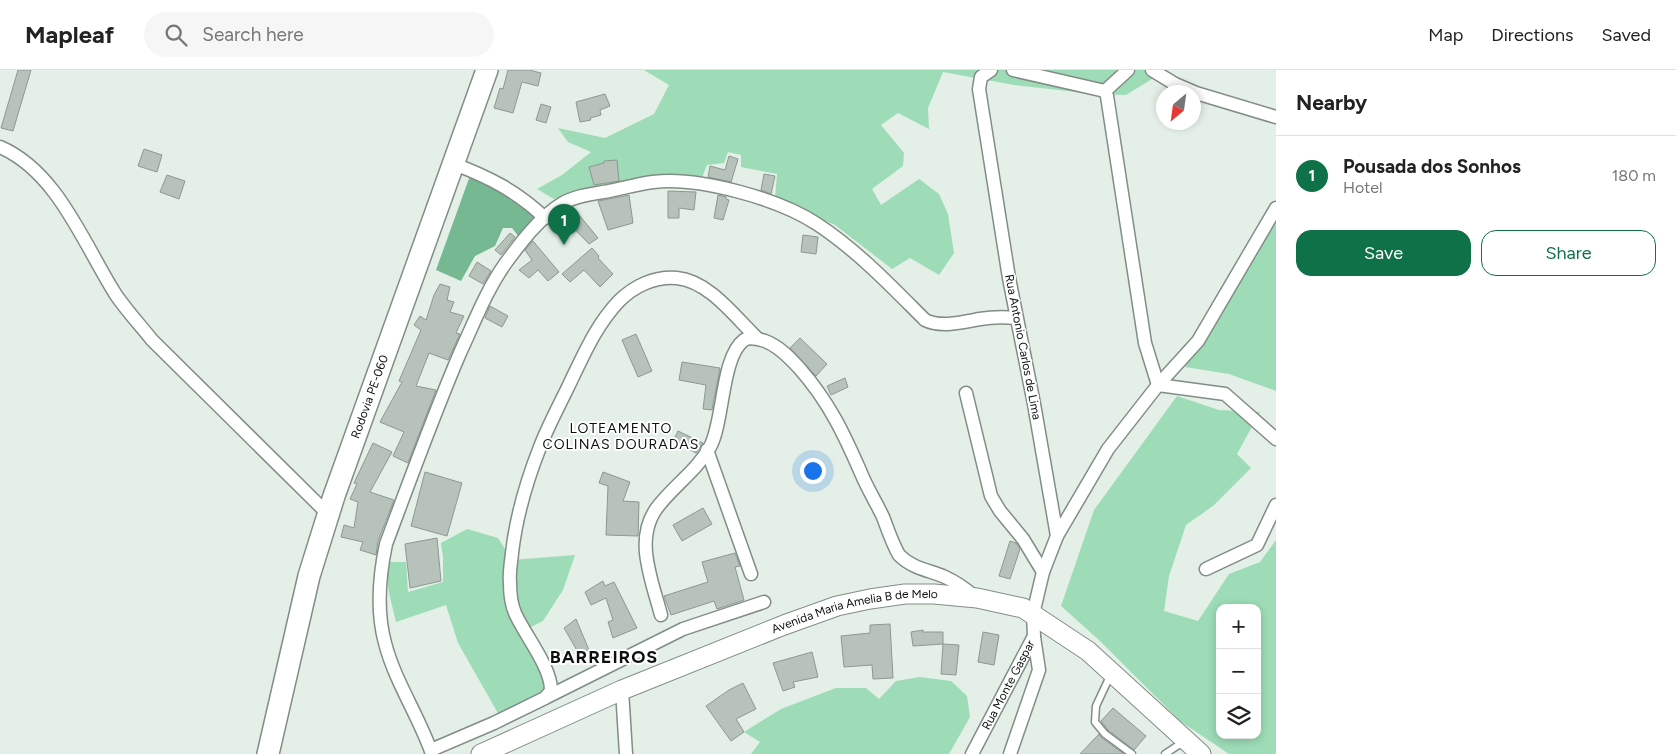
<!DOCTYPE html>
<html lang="en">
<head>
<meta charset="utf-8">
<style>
  body { margin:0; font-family:Figtree,sans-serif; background:#f6f6f6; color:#222 }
  .controls { position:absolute; right:15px; bottom:15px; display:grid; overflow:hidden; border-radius:10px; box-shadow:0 2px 8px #0003 }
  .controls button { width:45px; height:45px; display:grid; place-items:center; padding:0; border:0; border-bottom:1px solid #e0e0e0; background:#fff; color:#222; font:25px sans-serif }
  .compass { position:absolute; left:1156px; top:15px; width:45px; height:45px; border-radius:50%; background:#fff; box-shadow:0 2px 8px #0003; rotate:209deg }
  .you { position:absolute; left:812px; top:400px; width:18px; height:18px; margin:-12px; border:4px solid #fff; border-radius:50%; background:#1a73e8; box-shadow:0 0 0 8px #1a73e833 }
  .badge { display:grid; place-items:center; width:32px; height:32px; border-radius:50%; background:#0e7147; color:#fff; font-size:16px; font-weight:700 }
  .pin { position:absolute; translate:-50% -41px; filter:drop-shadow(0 1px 2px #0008) }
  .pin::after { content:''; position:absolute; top:26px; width:18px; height:15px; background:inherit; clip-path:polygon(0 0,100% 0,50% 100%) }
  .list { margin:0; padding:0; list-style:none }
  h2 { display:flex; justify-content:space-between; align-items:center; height:65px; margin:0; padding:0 20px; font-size:21px }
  h2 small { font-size:16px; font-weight:400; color:#767676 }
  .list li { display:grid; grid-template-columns:32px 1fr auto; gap:15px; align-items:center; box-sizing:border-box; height:80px; padding:0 20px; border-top:1px solid #e0e0e0 }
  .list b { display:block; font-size:19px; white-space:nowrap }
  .list p { margin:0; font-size:16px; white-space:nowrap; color:#767676 }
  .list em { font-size:16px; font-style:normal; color:#767676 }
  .actions { display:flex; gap:10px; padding:15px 20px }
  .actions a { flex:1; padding:11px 0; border:1px solid #0e7147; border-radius:15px; text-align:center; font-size:18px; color:#0e7147 }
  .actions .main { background:#0e7147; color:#fff }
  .icon { flex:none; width:28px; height:28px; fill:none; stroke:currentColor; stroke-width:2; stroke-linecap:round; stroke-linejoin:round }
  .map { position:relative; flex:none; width:1276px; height:684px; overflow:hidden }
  header { display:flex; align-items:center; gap:30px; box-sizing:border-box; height:70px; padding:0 25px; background:#fff; border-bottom:1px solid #e0e0e0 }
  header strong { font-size:24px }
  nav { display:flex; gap:28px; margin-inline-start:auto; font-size:18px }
  .search { width:350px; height:45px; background:#f6f6f6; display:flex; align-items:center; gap:12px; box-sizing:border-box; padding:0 18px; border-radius:28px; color:#767676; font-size:19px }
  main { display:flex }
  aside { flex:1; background:#fff }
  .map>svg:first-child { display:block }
  .green { fill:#9ddcb7; fill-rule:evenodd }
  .forest { fill:#75b892 }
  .building { fill:#b7c2bb; stroke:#8d9892 }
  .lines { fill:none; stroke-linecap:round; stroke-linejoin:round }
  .lane-casing { stroke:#828d86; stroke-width:9 }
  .street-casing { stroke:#828d86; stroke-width:15 }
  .secondary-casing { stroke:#828d86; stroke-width:21 }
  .primary-casing { stroke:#828d86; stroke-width:24 }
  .lane { stroke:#fff; stroke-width:6 }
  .street { stroke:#fff; stroke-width:12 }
  .secondary { stroke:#fff; stroke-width:19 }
  .primary { stroke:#fff; stroke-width:21 }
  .labels { text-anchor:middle; stroke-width:4; stroke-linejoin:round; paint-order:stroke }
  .street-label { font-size:12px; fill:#0c100e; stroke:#fff }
  .neighbourhood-label { font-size:14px; letter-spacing:1px; fill:#0c100e; stroke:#fff }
  .district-label { font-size:18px; font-weight:bold; letter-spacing:1px; fill:#0c100e; stroke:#fff }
</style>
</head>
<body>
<header>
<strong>Mapleaf</strong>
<div class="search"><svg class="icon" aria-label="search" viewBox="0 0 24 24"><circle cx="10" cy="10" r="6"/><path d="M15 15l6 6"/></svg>Search here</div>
<nav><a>Map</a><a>Directions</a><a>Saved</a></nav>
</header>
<main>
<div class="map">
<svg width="1276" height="684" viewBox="0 0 1276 684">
  <rect width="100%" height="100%" fill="#e3efe7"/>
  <path class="green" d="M644,0H1148L1152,9L1126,25L1094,24L1014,15L943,2L928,38L929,59L898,43L881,55L904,83L903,96L872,119L881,135L919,109L939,124L948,144L954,183L939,205L910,188L892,199L835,155L775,129L777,104L741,97V85L728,82L724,93L707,95L701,110L623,116L554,129L537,119L562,105L591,82L568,72L558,58L605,68L654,44L669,15Z
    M1276,142V321L1229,304L1185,297L1251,195Z
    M1177,326L1219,340L1260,342L1237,384L1251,398L1213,436L1186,455L1169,506L1164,541L1198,551L1229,504L1260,492L1276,470V684H1229L1180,651L1099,570L1061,536L1094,440ZM1220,538H1257V665H1220Z
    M467,459L498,468L512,490L575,485L563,520L543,551L521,562L537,590L548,622L499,645L458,573L446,535L396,552L389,523L385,492H406L408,522L443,512V487L441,473Z
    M920,607L951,611L967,626L970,647L949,684H751L760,672L744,662L781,639L836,618H866L879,629L896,611Z"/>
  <path class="forest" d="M471,103L530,138L534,148L519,167L512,158H503L495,176L475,186L461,211L436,200Z"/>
  <path class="building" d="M18,0H31L13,61L1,58Z
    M508,0H529L541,3L538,16L522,12L513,43L494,38L500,18L503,19Z
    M605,24L610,36L600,40L601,45L590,48L591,50L580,52L576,32Z
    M541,34L551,37L546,53L536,50Z
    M144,79L162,85L157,102L138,96Z
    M729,86L738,89L731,112L708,107L710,96L725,100Z
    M617,90L619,111L594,115L589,97L604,93V91Z
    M764,104L775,106L771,124L761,120Z
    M167,105L185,111L179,129L160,122Z
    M668,121L696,122L694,140L679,138V148H668Z
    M629,125L633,153L608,160L598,131Z
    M718,125L726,127V129L729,130L723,150L714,148Z
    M575,140L598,168L589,174L564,148Z
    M510,163L515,167L501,185L495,180Z
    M803,165L818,167L816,184L801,182Z
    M533,171L559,202L548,211L538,200L529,208L519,200L532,190L525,180Z
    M592,178L599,186L598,188L613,204L600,217L584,200L570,212L562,204Z
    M477,192L491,201L483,214L469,206Z
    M440,214L450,217L447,230L454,232L450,242L464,246L456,263L460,264L448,290L429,283L416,316L436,320L408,393L393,386L404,362L380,352L402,312L399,311L421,260L414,255L420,246L426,250L434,225Z
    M490,236L508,246L502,257L485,248Z
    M636,264L652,301L638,307L622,270Z
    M800,268L827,294L816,306L790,278Z
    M682,292L720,298L712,340L703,339L706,315L679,310Z
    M845,308L848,317L831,325L827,316Z
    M678,361L703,373L696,383L673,371Z
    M373,373L392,382L370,422L394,430L378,471L376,485L360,480L363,472L341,467L344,455L354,458L358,432L350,429L357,414L354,413Z
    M425,402L462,413L447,466L411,456Z
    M603,402L630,412L623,431L639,432L638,466L606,465L608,416L599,413Z
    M703,438L712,454L682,471L673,455Z
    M437,468L441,511L410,518L405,474Z
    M1010,471L1016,473L1020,479L1010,509L999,506Z
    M735,483L740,496L735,497L744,530L717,539L714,531L671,545L664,526L708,512L702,492Z
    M603,511L605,516L614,512L637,558L613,568L608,552L613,550L606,528L591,535L585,522Z
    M576,549L589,580L579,584L564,558Z
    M890,554L893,608L873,609L872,595L844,597L841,566L870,563V555Z
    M923,560V562H943V574L913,576L911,562Z
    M983,562L999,565L994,595L978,592Z
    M943,574L959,575L956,605L941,604Z
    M812,582L818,607L793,612L795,617L783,621L773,593Z
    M743,613L756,639L736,649L744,662L731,671L706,636L729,620Z
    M1113,638L1146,666L1134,680L1108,660L1101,651Z
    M1099,664L1102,668L1124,684H1080Z"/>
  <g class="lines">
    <defs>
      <path id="lane" d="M1111,604L1096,636L1095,652L1105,664L1132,684
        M1165,684L1183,672"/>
      <g id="street">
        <path d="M1013,0L1105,21"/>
        <path d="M1152,0L1175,14L1196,23L1276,47"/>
        <path d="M1105,21L1107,26L1145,273L1158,315L1225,324L1276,369"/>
        <path d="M1105,21L1128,0"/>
        <path d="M0,77C58,102 84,175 116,225C127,241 140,255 152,270L328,444"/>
        <path d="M454,94C489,107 518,122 545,148"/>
        <path d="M966,323L991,426L1000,441L1023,469L1043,502"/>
        <path d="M707,380L751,504"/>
        <path d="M1057,466L1108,379L1158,315L1198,271L1276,138"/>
        <path d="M1206,499L1257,475L1276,435"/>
        <path d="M661,545C652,510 632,466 660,434C676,414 697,400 710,377C724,352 721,287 744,270C750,266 758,269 765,271C779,276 791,289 800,299C829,332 844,364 861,403C867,418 876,432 883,447C888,460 892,473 899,485C913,499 929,500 945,507C956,512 966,519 975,527"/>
        <path d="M622,620L626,684"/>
        <path d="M547,627L683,559L764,532"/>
        <path d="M431,680L494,653L545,628L551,621C552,598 524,564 515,543C511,534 510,523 510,513C509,503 511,493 512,483C516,448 527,410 540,377C548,356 559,336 569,315C583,286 596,255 619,231C634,216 655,206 677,208C709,211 735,247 757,268"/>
        <path d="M432,684C419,646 395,612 385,573C376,540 379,507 386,474C410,410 433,346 460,283C474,253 486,221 505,194C521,172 540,147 563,133C577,125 594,124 609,121C624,118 638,114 653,112C698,106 779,129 817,154C858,181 891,216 925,250C941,258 963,252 980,249C992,247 1004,247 1016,248"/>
        <path id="s1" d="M972,684L1034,566L1033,544L1043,502L1057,466L1034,334L1009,208L979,19L981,7L991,0"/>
        <path d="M1010,684L1039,600L1034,567"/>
      </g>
      <g id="secondary">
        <path id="s2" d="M481,684L622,620L784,555L837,536L870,529L905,524H934L977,528L1023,538L1088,581L1201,684"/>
      </g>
      <g id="primary">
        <path id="s3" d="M268,684L309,506L334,426L487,0"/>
      </g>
    </defs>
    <use href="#lane" class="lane-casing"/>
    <use href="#street" class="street-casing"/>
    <use href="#secondary" class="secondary-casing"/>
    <use href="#primary" class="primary-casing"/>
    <use href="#lane" class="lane"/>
    <use href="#street" class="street"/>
    <use href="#secondary" class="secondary"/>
    <use href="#primary" class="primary"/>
  </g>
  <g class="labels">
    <g class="street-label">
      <text transform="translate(1023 277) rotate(79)" y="4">Rua Antonio Carlos de Lima</text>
      <text dy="4" stroke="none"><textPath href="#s3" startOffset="372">Rodovia PE-060</textPath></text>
      <text dy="4" stroke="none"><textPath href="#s2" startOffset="402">Avenida Maria Amelia B de Melo</textPath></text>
      <text dy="4" stroke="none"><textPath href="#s1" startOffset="78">Rua Monte Gaspar</textPath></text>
    </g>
    <g class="neighbourhood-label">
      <text x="621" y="363">LOTEAMENTO<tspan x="621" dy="16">COLINAS DOURADAS</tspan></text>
    </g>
    <g class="district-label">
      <text x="604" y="593">BARREIROS</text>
    </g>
  </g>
</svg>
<div class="controls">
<button>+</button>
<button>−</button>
<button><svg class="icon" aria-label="layers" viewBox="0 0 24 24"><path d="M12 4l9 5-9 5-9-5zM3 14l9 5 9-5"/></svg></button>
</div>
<svg class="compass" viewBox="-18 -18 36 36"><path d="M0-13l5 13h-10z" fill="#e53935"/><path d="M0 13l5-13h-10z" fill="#767676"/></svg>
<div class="you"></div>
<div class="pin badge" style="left:564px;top:175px">1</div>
</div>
<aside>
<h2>Nearby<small></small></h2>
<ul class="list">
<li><span class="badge">1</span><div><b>Pousada dos Sonhos</b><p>Hotel</p></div><em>180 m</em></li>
</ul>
<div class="actions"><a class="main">Save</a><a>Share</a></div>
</aside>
</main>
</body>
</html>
